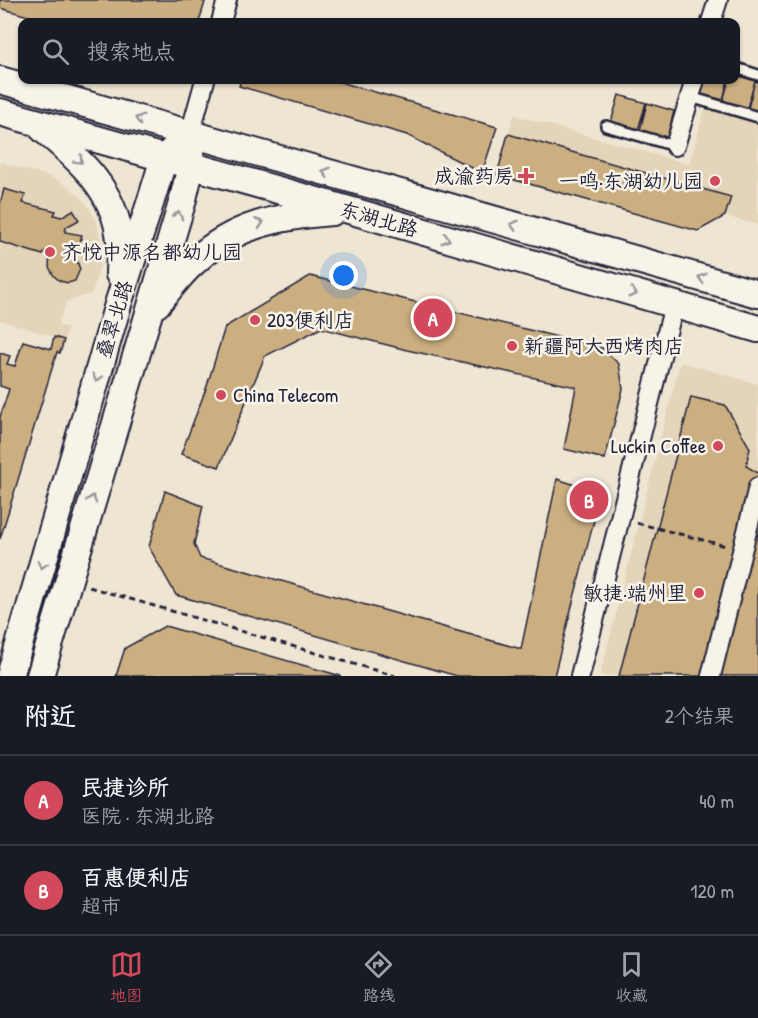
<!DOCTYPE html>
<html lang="zh">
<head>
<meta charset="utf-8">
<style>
  body { margin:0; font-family:"Patrick Hand","LXGW WenKai TC",sans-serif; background:#20242c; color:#f1f3f6 }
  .you { position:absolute; left:344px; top:276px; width:21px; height:21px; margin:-15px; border:4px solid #fff; border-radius:50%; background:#1a73e8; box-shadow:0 0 0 9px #1a73e833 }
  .badge { display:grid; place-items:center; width:39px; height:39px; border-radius:50%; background:#d1495b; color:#fff; font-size:20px; font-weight:700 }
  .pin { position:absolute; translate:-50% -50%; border:3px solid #fff; box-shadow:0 2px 6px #0006 }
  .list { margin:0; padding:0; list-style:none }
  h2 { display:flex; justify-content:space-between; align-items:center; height:78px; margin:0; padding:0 24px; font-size:26px }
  h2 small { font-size:20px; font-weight:400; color:#9ea1a6 }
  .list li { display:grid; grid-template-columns:39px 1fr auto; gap:18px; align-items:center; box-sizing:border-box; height:90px; padding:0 24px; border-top:2px solid #363941 }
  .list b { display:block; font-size:22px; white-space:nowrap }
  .list p { margin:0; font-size:20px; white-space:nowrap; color:#9ea1a6 }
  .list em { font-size:20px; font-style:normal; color:#9ea1a6 }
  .icon { flex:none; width:33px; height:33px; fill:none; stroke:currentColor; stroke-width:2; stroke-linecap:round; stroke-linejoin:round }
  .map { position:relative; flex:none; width:758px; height:676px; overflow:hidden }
  .search { position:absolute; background:#171b24; box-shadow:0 2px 4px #0004; left:18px; right:18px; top:18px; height:66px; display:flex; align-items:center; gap:15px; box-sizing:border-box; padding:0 21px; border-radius:12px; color:#9ea1a6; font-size:22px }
  .sheet { height:258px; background:#171b24 }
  nav { display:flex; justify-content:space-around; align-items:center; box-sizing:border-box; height:84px; border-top:2px solid #363941; background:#171b24; font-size:16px; color:#9ea1a6 }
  nav a { display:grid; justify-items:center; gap:3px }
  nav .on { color:#d1495b }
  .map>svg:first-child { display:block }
  .built { fill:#e4d5ba }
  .building { fill:#ccaf81; stroke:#22223b; stroke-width:1.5 }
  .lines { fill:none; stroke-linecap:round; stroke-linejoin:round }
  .lane-casing { stroke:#22223b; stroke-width:14 }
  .street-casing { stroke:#22223b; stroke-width:22 }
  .secondary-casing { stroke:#22223b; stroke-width:30 }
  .path { stroke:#22223b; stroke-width:3; stroke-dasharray:6 4.5; stroke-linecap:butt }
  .lane { stroke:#f7f3e8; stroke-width:9 }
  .street { stroke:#f7f3e8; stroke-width:18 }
  .secondary { stroke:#f7f3e8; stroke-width:26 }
  .oneway { stroke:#97959a }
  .poi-dot { fill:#d1495b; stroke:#f7f3e8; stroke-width:2 }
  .labels { text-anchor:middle; stroke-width:5; stroke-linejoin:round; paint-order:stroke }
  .poi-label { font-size:20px; fill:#22223b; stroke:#f7f3e8; text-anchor:end }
  .street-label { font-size:20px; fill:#22223b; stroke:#f7f3e8 }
</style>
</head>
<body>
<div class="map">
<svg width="758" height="676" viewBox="0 0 758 676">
  <rect width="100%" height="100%" fill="#eee5d3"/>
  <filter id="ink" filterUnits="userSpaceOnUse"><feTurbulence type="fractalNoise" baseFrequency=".0167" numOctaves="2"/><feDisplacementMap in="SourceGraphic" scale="12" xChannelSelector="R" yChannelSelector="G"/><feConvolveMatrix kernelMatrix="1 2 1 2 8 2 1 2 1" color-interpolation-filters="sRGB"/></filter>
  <g filter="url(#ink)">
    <path class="built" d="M705,108L758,123V225L725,216L730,197L508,134L514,115L689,164Z
      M0,162L51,177L71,188L86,203L97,222L101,243V261L92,293L66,302L58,325L68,328L64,340L0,320Z
      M680,362L758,384V676H600Z"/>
    <path class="building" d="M0,0H198L205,2L199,22H49L0,8Z
      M736,75L755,81L747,108L723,101L729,80H736Z
      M241,80H333L497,127L482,173L407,135L239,86Z
      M705,80H728L723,100L700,94Z
      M755,81L758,82V111L748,108Z
      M619,95L646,103L638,130L611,122Z
      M647,103L674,111L667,138L640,130Z
      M508,134L731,197L725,216L698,231L497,175Z
      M4,189L25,195L23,203L56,211L54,215L61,217L73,210L79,220L66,227L65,232L82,235L79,245L72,243L69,252L75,256L80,269L75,281L68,283L60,281L54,276L49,267L50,252L45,251L43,255L0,242V204Z
      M310,276L602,348L619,364L623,389L605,459L564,449L576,387L407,350L321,328L265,356L219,467L181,454L207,386L225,327Z
      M54,337L64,340L60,353L57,352L0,539V417L9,389L0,386V353L10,356L7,364L15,366L23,341L51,349Z
      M691,397L725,405L750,448L746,466L758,473V676H619Z
      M557,479L601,493L554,676H457L176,595L149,547L165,491L203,506L194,544L200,558L521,649Z
      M165,626L341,676H116L125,648Z"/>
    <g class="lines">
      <defs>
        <path id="lane" d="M736,68L758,75
          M690,97L758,117
          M606,126L675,146"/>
        <path id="street" d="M221,22L227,0
          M711,22L718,0
          M190,134L205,80
          M675,146L695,80
          M580,676L674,305
          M711,676L758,487"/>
        <path id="secondary" d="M0,80L758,294
          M0,112L349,210L758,329
          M43,129C79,159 116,191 120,241C121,252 119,263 119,274
          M157,304C169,290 180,274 194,262C233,225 280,216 332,212
          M10,676L119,301L153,194L164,158L177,146
          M40,676L182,203L191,166L190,149"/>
      </defs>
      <use href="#lane" class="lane-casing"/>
      <use href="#street" class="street-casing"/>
      <use href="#secondary" class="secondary-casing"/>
      <path class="path" d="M637,523L726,546
        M89,587L395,676"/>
      <use href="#lane" class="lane"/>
      <use href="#street" class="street"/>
      <use href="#secondary" class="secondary"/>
    </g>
    <defs><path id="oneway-chevron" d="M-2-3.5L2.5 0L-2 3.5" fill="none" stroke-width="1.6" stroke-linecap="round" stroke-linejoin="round" transform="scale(1.5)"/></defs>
    <g class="oneway">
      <use href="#oneway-chevron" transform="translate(139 119) rotate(-164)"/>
      <use href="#oneway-chevron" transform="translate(79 160) rotate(45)"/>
      <use href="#oneway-chevron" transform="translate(326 172) rotate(-164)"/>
      <use href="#oneway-chevron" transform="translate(178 215) rotate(-73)"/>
      <use href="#oneway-chevron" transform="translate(260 223) rotate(-19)"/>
      <use href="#oneway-chevron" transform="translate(514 225) rotate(-164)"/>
      <use href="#oneway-chevron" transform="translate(446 239) rotate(16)"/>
      <use href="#oneway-chevron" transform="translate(702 278) rotate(-164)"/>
      <use href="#oneway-chevron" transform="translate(633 293) rotate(16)"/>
      <use href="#oneway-chevron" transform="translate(97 378) rotate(106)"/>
      <use href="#oneway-chevron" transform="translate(92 499) rotate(-73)"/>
      <use href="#oneway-chevron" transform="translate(42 565) rotate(106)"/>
    </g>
  </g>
  <g class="poi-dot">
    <path d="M523 167h6v6h6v6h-6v6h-6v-6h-6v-6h6z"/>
    <circle cx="715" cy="181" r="6"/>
    <circle cx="50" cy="252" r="6"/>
    <circle cx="255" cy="320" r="6"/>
    <circle cx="512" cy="346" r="6"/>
    <circle cx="221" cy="395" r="6"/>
    <circle cx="718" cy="446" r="6"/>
    <circle cx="699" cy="593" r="6"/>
  </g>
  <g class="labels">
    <g class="poi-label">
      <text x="514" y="183">成渝药房</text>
      <text x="703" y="188">一鸣·东湖幼儿园</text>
      <text x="62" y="259" text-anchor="start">齐悦中源名都幼儿园</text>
      <text x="267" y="327" text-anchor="start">203便利店</text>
      <text x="524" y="353" text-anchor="start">新疆阿大西烤肉店</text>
      <text x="233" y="402" text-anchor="start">China Telecom</text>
      <text x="706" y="453">Luckin Coffee</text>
      <text x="687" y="600">敏捷·端州里</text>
    </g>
    <g class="street-label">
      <text transform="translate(379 219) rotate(16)" y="7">东湖北路</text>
      <text transform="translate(114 319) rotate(-73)" y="7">叠翠北路</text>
    </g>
  </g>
</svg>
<div class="you"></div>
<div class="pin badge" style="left:433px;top:318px">A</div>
<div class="pin badge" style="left:589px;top:500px">B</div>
<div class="search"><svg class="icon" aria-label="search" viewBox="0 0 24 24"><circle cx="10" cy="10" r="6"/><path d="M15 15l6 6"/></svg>搜索地点</div>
</div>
<section class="sheet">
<h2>附近<small>2个结果</small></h2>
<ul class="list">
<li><span class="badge">A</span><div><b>民捷诊所</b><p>医院 · 东湖北路</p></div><em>40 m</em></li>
<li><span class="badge">B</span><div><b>百惠便利店</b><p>超市</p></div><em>120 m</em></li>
</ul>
</section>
<nav>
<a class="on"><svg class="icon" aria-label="map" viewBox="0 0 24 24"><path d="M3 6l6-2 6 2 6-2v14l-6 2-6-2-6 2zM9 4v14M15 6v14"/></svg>地图</a>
<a><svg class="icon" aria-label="directions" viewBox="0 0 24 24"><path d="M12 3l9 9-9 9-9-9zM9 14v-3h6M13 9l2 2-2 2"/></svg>路线</a>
<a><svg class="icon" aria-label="saved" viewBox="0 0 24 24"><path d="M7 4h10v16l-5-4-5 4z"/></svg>收藏</a>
</nav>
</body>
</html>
